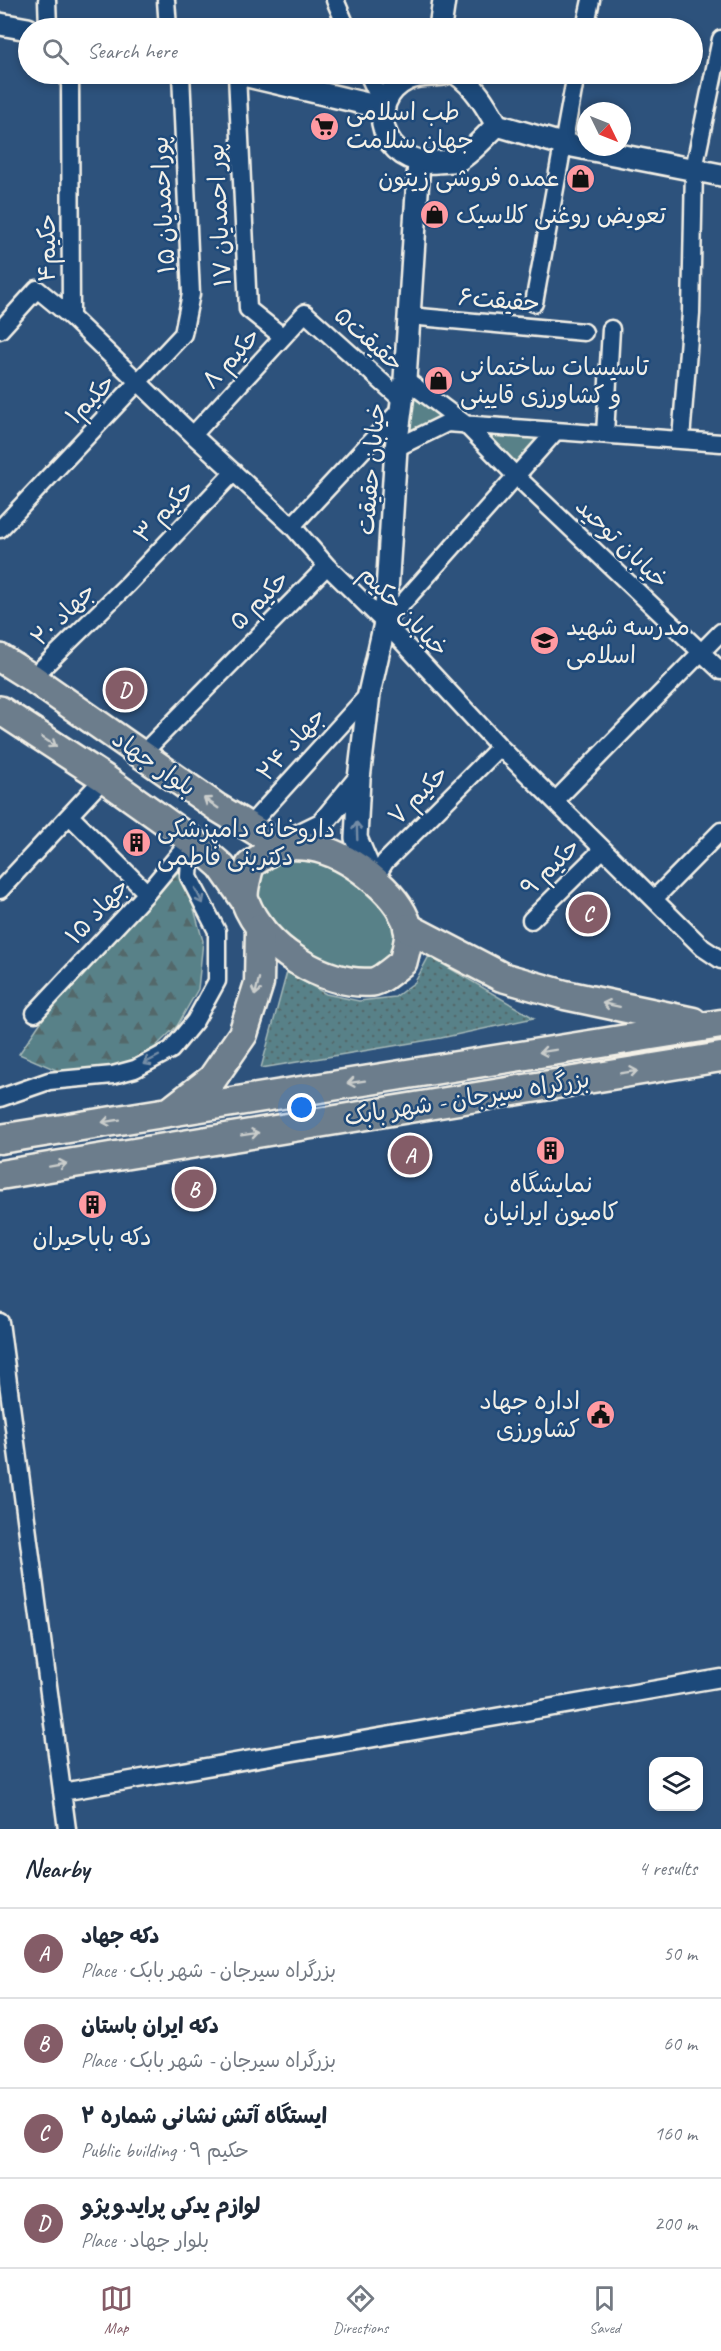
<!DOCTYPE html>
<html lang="en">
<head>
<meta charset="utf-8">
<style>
  body { margin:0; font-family:Caveat,"Playpen Sans Arabic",sans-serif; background:#f6f6f7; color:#1f2937 }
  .controls { position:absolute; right:18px; bottom:18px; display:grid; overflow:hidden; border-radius:12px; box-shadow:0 3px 9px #0003 }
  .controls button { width:54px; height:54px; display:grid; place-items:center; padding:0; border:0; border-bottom:2px solid #e0e1e3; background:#fff; color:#1f2937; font:30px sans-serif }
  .compass { position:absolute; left:577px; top:102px; width:54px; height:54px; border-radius:50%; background:#fff; box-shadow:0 3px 9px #0003; rotate:133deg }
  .you { position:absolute; left:302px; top:1108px; width:21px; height:21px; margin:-15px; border:4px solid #fff; border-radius:50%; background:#1a73e8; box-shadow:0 0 0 9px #1a73e833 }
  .badge { display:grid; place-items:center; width:39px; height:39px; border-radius:50%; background:#845c67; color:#fff; font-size:20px; font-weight:700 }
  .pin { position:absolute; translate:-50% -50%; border:3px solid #fff; box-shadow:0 2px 6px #0006 }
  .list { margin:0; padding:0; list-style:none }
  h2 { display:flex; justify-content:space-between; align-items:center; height:78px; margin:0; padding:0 24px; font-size:26px }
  h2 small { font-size:20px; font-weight:400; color:#747a83 }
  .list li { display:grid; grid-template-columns:39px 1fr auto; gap:18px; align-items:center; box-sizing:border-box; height:90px; padding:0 24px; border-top:2px solid #e0e1e3 }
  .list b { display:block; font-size:22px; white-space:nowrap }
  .list p { margin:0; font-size:20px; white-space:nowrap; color:#747a83 }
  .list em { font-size:20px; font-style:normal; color:#747a83 }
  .icon { flex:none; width:33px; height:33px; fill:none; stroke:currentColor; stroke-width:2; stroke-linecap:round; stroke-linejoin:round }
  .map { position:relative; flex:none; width:721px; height:1829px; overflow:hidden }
  .search { position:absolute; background:#fff; box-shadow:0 3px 9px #0003; left:18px; right:18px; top:18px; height:66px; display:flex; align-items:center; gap:15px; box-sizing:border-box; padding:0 21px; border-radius:33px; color:#747a83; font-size:22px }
  .sheet { height:438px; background:#fff }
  nav { display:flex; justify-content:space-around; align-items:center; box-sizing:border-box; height:84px; border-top:2px solid #e0e1e3; background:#fff; font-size:16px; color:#747a83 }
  nav a { display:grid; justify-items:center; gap:3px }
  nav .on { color:#845c67 }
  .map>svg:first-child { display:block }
  .green { fill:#598188; stroke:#a6b9b8; stroke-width:1.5 }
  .forest { fill:url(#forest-firs); stroke:#a6b9b8; stroke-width:1.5 }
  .park { fill:url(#park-dots); stroke:#a6b9b8; stroke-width:1.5 }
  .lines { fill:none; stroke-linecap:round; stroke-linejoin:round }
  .minor-casing { stroke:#f4f1e8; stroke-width:21 }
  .tertiary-casing { stroke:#f4f1e8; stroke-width:26 }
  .primary-casing { stroke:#f4f1e8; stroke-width:32 }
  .trunk-casing { stroke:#f4f1e8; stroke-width:33 }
  .minor { stroke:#1f4a7a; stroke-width:16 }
  .tertiary { stroke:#1f4a7a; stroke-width:21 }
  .primary { stroke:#6c7d8c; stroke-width:27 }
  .trunk { stroke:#6c7d8c; stroke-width:28 }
  .oneway { stroke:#cbcecc }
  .oneway2 { stroke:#748da6 }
  .labels { text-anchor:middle; stroke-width:5; stroke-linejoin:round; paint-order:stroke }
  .poi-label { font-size:24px; fill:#f4f1e8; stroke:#1f4a7a; text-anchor:start }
  .street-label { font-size:24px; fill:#f4f1e8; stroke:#1f4a7a }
</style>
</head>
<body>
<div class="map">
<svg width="721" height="1829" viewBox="0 0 721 1829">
  <defs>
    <pattern id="forest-firs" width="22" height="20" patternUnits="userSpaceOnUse" patternTransform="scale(1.5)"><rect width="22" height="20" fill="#598188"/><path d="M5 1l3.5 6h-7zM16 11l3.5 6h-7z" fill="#52676a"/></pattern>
    <pattern id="park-dots" width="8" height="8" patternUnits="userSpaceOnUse" patternTransform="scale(1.5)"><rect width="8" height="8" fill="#598188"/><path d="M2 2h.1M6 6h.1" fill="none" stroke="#52676a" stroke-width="1.8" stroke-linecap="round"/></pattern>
  </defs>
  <rect width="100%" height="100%" fill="#2d527c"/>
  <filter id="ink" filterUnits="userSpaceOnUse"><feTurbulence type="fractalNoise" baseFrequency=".0167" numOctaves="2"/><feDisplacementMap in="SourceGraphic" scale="12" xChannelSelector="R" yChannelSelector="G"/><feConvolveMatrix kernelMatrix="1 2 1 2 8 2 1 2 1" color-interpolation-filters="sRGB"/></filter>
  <g filter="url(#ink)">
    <path class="green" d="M406,381L462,423L398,446Z
      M469,425L553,432L515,473Z
      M291,856L334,862L377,893L395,920L398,943L382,965L355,974L307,956L272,930L255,886L266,866Z"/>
    <path class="forest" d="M178,872L192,902L203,941L198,989L177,1026L154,1048L128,1062L97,1071L63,1073L19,1054L47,1013Z"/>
    <path class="park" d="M429,956L534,1018L441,1038L261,1068L287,972L326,994L359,1001L395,997L415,982Z"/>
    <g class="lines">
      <defs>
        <path id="minor" d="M47,0L48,28
          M166,0L168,28
          M335,0L347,28
          M585,28L591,0
          M70,74L71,317
          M237,74L248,309L283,337
          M368,74L384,108
          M534,303L576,74
          M409,316L584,332
          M0,330L37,289L71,317L193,435L292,526L327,566L385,623L500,747L703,948L721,960
          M405,379L464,423L515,475L721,671
          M605,434L611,329
          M193,435L305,313L402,400
          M681,439L691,313L694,169L721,39
          M396,448L447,423L721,443
          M292,526L401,409
          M0,529L183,334L191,294L181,74
          M385,623L556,431
          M32,678L128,584L234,472
          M142,754L327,566
          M555,801L721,632
          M70,816L147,893
          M249,826L369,694
          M374,880L385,862L500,747
          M0,890L104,778
          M654,899L721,831
          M531,920L603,849
          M35,1013L147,893L191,840
          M0,1098L49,1081L113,1075L135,1069L171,1050L195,1021L217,981V931L189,877L191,840
          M0,1322L67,1829
          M62,1792L721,1678"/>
        <path id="tertiary" d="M0,24L28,29
          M440,28L444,0
          M239,74L384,108
          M444,74C432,76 419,74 408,79C362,101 382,166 437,162C444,161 454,162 460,159C473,151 486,136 497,125C486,106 475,86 457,74
          M497,125L562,144L721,175
          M281,844L322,824L359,779
          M374,880L356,838L359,779L369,694L385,623L396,448L405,379L419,162"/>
        <path id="primary" d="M0,658L32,678L218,808L279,845
          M0,710L104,778L191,840L221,866L244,899
          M279,845C289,846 301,845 311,847C347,853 397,891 408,926C411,936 405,953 403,962C395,968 381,981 372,982C323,986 262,947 245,901C242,892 248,875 250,865Z"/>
        <path id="trunk" d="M408,928L502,977L565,995L693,1022
          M172,1110L212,1079L243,1034L259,983L260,928
          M0,1139L721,1024
          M0,1175L721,1057"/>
      </defs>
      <use href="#minor" class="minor-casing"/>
      <use href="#tertiary" class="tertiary-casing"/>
      <use href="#primary" class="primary-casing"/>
      <use href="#trunk" class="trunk-casing"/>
      <use href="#minor" class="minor"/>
      <use href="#tertiary" class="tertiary"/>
      <use href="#primary" class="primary"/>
      <use href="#trunk" class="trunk"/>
    </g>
    <defs><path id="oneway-shaft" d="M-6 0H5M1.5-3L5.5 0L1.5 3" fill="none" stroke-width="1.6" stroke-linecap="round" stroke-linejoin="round" transform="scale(1.5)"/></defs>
    <g class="oneway">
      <use href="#oneway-shaft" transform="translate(49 742) rotate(33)"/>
      <use href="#oneway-shaft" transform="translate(211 803) rotate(-145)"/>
      <use href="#oneway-shaft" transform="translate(257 987) rotate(103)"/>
      <use href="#oneway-shaft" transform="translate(611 1005) rotate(-168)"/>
      <use href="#oneway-shaft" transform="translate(548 1051) rotate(171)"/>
      <use href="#oneway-shaft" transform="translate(629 1072) rotate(-9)"/>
      <use href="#oneway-shaft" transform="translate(356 1082) rotate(171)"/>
      <use href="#oneway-shaft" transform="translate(111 1121) rotate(171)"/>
      <use href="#oneway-shaft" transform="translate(250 1134) rotate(-9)"/>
      <use href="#oneway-shaft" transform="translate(58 1165) rotate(-10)"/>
    </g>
    <g class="oneway2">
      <use href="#oneway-shaft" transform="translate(357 831) rotate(-92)"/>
      <use href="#oneway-shaft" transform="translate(199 896) rotate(63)"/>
      <use href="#oneway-shaft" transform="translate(151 1060) rotate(152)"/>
    </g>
  </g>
  <defs>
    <symbol id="supermarket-disc" viewBox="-11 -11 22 22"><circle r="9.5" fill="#ff9aa2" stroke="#1f4a7a"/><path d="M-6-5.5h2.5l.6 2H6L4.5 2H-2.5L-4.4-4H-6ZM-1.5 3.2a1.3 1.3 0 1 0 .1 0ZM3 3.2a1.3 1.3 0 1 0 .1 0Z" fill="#111"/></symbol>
    <symbol id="shop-disc" viewBox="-11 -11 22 22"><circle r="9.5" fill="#ff9aa2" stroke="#1f4a7a"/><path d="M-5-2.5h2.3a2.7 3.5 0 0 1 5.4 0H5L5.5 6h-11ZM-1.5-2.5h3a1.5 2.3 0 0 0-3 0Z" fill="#111"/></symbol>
    <symbol id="school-disc" viewBox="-11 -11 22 22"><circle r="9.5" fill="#ff9aa2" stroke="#1f4a7a"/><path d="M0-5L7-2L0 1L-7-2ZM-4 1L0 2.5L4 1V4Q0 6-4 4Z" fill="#111"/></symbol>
    <symbol id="building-disc" viewBox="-11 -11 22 22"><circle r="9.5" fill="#ff9aa2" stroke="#1f4a7a"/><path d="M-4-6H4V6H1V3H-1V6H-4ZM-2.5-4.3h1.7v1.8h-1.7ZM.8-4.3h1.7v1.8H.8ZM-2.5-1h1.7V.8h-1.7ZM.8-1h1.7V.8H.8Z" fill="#111"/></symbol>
    <symbol id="civic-disc" viewBox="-11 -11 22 22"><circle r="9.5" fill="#ff9aa2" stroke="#1f4a7a"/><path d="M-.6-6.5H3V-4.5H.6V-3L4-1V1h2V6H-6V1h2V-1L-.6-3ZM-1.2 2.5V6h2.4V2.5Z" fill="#111"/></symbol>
  </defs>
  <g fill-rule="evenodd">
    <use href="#supermarket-disc" x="308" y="110" width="33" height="33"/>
    <use href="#shop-disc" x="564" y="162" width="33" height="33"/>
    <use href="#shop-disc" x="418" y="198" width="33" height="33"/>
    <use href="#shop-disc" x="422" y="364" width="33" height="33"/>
    <use href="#school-disc" x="528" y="624" width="33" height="33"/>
    <use href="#building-disc" x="120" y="826" width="33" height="33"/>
    <use href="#building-disc" x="534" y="1134" width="33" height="33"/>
    <use href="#building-disc" x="76" y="1188" width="33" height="33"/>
    <use href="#civic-disc" x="584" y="1398" width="33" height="33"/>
  </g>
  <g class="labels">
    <g class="poi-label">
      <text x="346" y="120">طب اسلامی<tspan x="346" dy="28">جهان سلامت</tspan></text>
      <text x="560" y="186" text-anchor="end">عمده فروشی زیتون</text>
      <text x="456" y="223">تعویض روغنی کلاسیک</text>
      <text x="460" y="375">تاسیسات ساختمانی<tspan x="460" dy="28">و کشاورزی قایینی</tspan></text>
      <text x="566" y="635">مدرسه شهید<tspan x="566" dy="28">اسلامی</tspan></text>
      <text x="157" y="837">داروخانه دامپزشکی<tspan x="157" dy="28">دکتربنی فاطمی</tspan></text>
      <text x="551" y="1192" text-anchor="middle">نمایشگاه<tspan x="551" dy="28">کامیون ایرانیان</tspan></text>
      <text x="92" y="1245" text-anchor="middle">دکه باباحیران</text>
      <text x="580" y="1409" text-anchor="end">اداره جهاد<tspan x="580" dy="28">کشاورزی</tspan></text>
    </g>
    <g class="street-label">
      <text transform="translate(163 205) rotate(-93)" y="8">پوراحمدیان ۱۵</text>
      <text transform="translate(219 215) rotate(-93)" y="8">پور احمدیان ۱۷</text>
      <text transform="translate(47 248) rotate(-90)" y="8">حکیم۴</text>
      <text transform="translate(499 300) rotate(5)" y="8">حقیقت۶</text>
      <text transform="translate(369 339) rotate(42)" y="8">حقیقت۵</text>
      <text transform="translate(231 358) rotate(-48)" y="8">حکیم ۸</text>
      <text transform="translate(90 399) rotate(-46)" y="8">حکیم۱</text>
      <text transform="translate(371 469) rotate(-85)" y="8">خیابان حقیقت</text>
      <text transform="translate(164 511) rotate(-47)" y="8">حکیم ۳</text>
      <text transform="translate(622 543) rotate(44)" y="8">خیابان توحید</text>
      <text transform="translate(259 600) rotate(-45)" y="8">حکیم ۵</text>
      <text transform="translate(404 611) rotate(46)" y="8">خیابان حکیم</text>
      <text transform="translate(63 614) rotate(-44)" y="8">جهاد ۲۰</text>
      <text transform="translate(291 744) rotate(-48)" y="8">جهاد ۲۴</text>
      <text transform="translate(154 763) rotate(35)" y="8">بلوار جهاد</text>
      <text transform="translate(418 795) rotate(-45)" y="8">حکیم ۷</text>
      <text transform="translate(550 867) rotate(-44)" y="8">حکیم ۹</text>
      <text transform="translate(97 911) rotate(-47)" y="8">جهاد ۱۵</text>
      <text transform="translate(467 1098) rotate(-9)" y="8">بزرگراه سیرجان - شهر بابک</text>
    </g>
  </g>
</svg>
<div class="controls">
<button><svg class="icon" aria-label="layers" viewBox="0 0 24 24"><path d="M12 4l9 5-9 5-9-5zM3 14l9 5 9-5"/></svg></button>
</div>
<svg class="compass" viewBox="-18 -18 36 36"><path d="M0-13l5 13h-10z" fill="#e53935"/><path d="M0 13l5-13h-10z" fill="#747a83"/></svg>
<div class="you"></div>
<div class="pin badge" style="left:410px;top:1155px">A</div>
<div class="pin badge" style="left:194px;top:1189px">B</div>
<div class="pin badge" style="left:588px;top:914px">C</div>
<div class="pin badge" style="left:125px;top:690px">D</div>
<div class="search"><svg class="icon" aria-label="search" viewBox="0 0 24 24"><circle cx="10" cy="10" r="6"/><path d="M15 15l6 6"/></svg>Search here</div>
</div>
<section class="sheet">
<h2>Nearby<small>4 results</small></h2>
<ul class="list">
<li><span class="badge">A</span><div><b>دکه جهاد</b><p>Place · بزرگراه سیرجان - شهر بابک</p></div><em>50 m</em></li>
<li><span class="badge">B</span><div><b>دکه ایران باستان</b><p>Place · بزرگراه سیرجان - شهر بابک</p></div><em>60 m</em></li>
<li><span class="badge">C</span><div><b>ایستگاه آتش نشانی شماره ۲</b><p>Public building · حکیم ۹</p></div><em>160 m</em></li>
<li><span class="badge">D</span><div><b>لوازم یدکی پرایدوپژو</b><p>Place · بلوار جهاد</p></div><em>200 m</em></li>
</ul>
</section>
<nav>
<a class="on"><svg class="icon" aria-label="map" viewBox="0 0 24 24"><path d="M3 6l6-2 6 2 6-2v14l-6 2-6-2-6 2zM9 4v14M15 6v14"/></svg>Map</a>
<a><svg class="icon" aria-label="directions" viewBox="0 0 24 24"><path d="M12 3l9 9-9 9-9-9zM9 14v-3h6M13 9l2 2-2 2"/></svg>Directions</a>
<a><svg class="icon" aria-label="saved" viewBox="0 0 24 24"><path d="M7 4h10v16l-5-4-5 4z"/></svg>Saved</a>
</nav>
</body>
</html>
